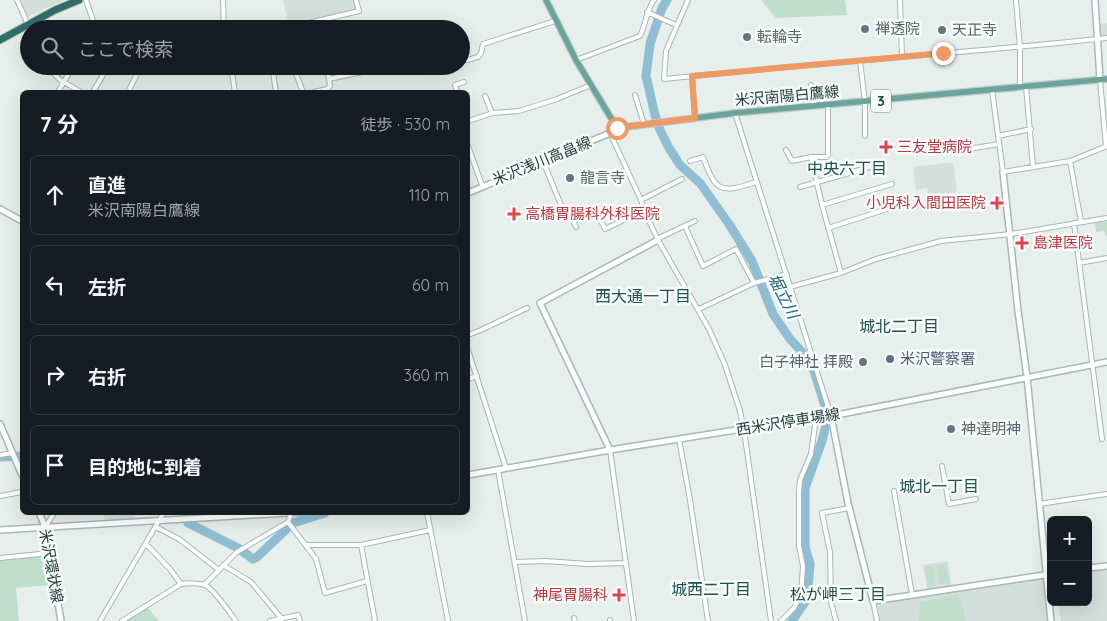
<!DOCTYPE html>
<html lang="ja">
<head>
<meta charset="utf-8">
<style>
  body { margin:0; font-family:Quicksand,"Noto Sans JP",sans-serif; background:#20242c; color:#f1f3f6 }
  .controls { position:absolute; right:15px; bottom:15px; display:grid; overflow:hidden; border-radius:8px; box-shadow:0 5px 20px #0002 }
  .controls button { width:45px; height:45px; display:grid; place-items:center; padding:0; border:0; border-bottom:1px solid #363941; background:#171b24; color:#f1f3f6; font:25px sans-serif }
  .stop { position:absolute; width:15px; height:15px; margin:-11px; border:4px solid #f19962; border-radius:50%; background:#fff }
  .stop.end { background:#f19962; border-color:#fff; box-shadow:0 1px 5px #0008 }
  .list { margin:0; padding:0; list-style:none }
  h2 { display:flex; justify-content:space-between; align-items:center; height:65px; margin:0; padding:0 20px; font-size:21px }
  h2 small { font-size:16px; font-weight:400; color:#9ea1a6 }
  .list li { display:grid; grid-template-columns:32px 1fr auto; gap:15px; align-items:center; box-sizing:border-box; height:80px; margin:0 10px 10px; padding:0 10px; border:1px solid #363941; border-radius:8px }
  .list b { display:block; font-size:19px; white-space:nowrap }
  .list p { margin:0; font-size:16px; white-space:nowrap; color:#9ea1a6 }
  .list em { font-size:16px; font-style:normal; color:#9ea1a6 }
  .icon { flex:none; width:28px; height:28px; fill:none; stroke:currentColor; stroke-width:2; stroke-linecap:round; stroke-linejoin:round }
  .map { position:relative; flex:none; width:1107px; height:621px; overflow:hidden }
  .search { position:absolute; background:#171b24; box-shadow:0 5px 20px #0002; left:20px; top:20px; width:450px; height:55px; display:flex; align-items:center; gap:12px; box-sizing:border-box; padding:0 18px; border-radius:28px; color:#9ea1a6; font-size:19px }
  .panel { position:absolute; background:#171b24; box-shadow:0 5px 20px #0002; left:20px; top:90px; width:450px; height:425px; border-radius:8px }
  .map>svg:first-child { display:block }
  .built { fill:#d4dfdb }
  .green { fill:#bfdfcc }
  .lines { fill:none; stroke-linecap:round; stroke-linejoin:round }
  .river { stroke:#8fbed2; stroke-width:9 }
  .street-casing { stroke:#a8b7b4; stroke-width:6 }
  .secondary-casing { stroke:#a4bab6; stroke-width:8 }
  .primary-casing { stroke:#c2cac9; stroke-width:8 }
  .highway-casing { stroke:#c2cac9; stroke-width:9 }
  .street { stroke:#fff; stroke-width:4 }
  .secondary { stroke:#fff; stroke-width:5 }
  .primary { stroke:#6ba39d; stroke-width:5.5 }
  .highway { stroke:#306d69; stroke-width:7 }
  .route { stroke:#f19962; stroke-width:6 }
  .worship-dot { fill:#6b7280; stroke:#f7fbf9; stroke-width:2 }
  .health-dot { fill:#e0444e; stroke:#f7fbf9; stroke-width:2 }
  .service-dot { fill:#5c6f8a; stroke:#f7fbf9; stroke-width:2 }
  .labels { text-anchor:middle; stroke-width:5; stroke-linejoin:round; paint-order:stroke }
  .shield { fill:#f7fbf9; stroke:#637975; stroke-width:1 }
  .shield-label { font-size:14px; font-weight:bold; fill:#24413d }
  .worship-label { font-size:15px; fill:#5b616d; stroke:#f7fbf9; text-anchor:start }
  .street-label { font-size:15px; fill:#24413d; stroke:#f7fbf9 }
  .health-label { font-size:15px; fill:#be3a42; stroke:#f7fbf9; text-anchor:start }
  .service-label { font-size:15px; fill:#4e5e75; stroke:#f7fbf9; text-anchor:start }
  .neighbourhood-label { font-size:16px; fill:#20534e; stroke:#f7fbf9 }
  .water-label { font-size:16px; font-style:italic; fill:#1e607d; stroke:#f7fbf9 }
</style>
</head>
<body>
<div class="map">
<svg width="1107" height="621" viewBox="0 0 1107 621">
  <rect width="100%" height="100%" fill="#e6efec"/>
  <path class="built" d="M18,0H64L27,17Z
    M283,0H355L358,11L289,26Z
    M1107,23V37H1100L1099,24Z
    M953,162L957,192L928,196L927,188L916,190L913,167Z
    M99,513H136L134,519L105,521L104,516Z
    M948,561L951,585L927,589L923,565Z
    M1107,569V621H1061L1058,602H1088V572Z
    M1043,578L1048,621H880L876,604Z"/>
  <path class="green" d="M761,0H845L847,15L776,18Z
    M1107,221V235L1106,236L1104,231L1096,232L1095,223Z
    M44,556L50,585L16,588L19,621H0V560Z
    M946,563L949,583L940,584L937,565Z
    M933,566L936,585L928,586L925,567Z
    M956,595L962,601L965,621H919L920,602Z
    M142,606L149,609L159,621H118Z"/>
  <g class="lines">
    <path class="river" d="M667,0L662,8L650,44L646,76L655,115L660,130L669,148L680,165L700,183L729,224L752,261L773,314L790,339L804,354L814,371L825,406L826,425L822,441L805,488V547L810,564L808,589L805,602L792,621
      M0,457L22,456
      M188,523L238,548L253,559L257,557L293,523L325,513"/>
    <defs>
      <path id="street" d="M17,0L30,29
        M86,0L96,29
        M223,0L224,29
        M688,0L666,51L664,79C811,63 960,54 1107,38
        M900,0L902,57
        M1016,0L1020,48V87
        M647,12L676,25
        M283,29L359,11L356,0
        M467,60L478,57L481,53L483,44L555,21
        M576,60L640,36C646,24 646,11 654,0
        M860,61L865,102V136
        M47,66L60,80L81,92
        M231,66L235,92
        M272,66L276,92
        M293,66L303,92
        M326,66L329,79
        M692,76L695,118
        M1100,80L1106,146
        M811,85L814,106
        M1026,87L1033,167
        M992,90L1003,172L1070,161L1107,146
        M58,92L73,66
        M93,92L108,66
        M128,92L141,66
        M314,92L327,89L330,86L329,79L391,66
        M457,92L455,85L464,82
        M635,95L644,124
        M485,96L492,113
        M735,113L831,416
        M468,121L493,113L519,111L557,99L591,85
        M610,133L641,200L644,210L658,240L709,329L725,365L740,411L744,430L771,621
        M998,136L1031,129
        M468,146L482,185
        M968,149L999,144
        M786,150L792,161L811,157H826L828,155V105
        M811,157L822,205L841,273
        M543,161L563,210L569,212L576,227
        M690,161L703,157C716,192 720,194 756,182
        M1070,161L1081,222
        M800,187L870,167
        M641,200L682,179
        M822,205L892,184
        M596,211L605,229L644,210
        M1074,223L1102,439
        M685,226L703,266L736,249L754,283
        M828,228L887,209
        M658,240L661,237L695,221
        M1079,263L1107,258
        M790,287L841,273L876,259L941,241L1011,234L1107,218
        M699,309L754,283L787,274
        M468,335L481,330L527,308
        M468,350L506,468
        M468,379L477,376
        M679,439L690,500L708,621
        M610,450L634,621
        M0,455L13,453
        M942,466L949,504L976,499
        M498,470L525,621
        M894,491L912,594
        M0,496L22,492
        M1039,504L1107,494
        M427,512L448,621
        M288,522L316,559L325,593L367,581
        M45,527L55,512
        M156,527L179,539L219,570
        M146,544L170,569L181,584
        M307,545H361L430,530
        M361,545L375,621
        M0,558L50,553
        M515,562L545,561L588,564L625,563
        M223,565L251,582L282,619
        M204,585L237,552L288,522L292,512
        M873,601L877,621
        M574,618L575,621
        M100,621L164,512
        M122,621L181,584C186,583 200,583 205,585C212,588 231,614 236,621
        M270,621L298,615L300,621
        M610,621V620
        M781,621L794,608L801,594L803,566L799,546V492L800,480L811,454L816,419
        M836,621L831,602L830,552L822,513L849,508"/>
      <path id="secondary" d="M1095,0L1100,80
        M1003,172L1018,311L1027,377L1051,621
        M468,193L610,133L617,128
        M0,209L22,221
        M831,416L848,503L873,601L1051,574
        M0,424L22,475
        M610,450L540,303L658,240
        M468,475L610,450L799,420L816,419L1107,362
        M39,512L45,527L61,621
        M0,530L304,512
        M1088,568L1107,566"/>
      <path id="primary" d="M546,0L576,60L617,128L735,113L1107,79"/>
      <path id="highway" d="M0,40L55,10L79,0"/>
    </defs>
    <use href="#street" class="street-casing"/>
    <use href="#secondary" class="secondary-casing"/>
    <use href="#primary" class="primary-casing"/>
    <use href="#highway" class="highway-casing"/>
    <use href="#street" class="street"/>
    <use href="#secondary" class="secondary"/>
    <use href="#primary" class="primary"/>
    <use href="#highway" class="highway"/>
  </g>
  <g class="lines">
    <path class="route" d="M617,128L695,118L692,76L943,53"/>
  </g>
  <g class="worship-dot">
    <circle cx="865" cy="29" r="5"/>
    <circle cx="942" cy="30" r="5"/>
    <circle cx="747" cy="37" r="5"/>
    <circle cx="570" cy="178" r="5"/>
    <circle cx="863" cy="362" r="5"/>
    <circle cx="951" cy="429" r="5"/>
  </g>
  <g class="health-dot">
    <path d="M883.5 139.5h5v5h5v5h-5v5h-5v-5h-5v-5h5z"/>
    <path d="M994.5 195.5h5v5h5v5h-5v5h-5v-5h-5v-5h5z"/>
    <path d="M511.5 206.5h5v5h5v5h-5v5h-5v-5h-5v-5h5z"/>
    <path d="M1019.5 235.5h5v5h5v5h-5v5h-5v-5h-5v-5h5z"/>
    <path d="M616.5 587.5h5v5h5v5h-5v5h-5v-5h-5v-5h5z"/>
  </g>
  <circle class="service-dot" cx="890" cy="359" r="5"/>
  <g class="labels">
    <rect class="shield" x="871" y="89.5" width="20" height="23" rx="4"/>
    <g class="shield-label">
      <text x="881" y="106">3</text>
    </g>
    <g class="worship-label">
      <text x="875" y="34">禅透院</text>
      <text x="952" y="35">天正寺</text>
      <text x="757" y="42">転輪寺</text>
      <text x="580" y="183">龍言寺</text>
      <text x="853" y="367" text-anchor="end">白子神社 拝殿</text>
      <text x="961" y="434">神達明神</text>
    </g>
    <g class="street-label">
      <text transform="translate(787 96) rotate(-5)" y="5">米沢南陽白鷹線</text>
      <text transform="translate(542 161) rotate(-22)" y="5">米沢浅川高畠線</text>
      <text transform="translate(788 422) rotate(-9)" y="5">西米沢停車場線</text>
      <text transform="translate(51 566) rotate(80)" y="5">米沢環状線</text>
    </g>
    <g class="health-label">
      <text x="897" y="152">三友堂病院</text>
      <text x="986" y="208" text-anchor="end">小児科入間田医院</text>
      <text x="525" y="219">高橋胃腸科外科医院</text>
      <text x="1033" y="248">島津医院</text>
      <text x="608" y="600" text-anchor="end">神尾胃腸科</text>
    </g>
    <g class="service-label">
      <text x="900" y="364">米沢警察署</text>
    </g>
    <g class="neighbourhood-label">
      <text x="847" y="174">中央六丁目</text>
      <text x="643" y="302">西大通一丁目</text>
      <text x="899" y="332">城北二丁目</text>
      <text x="939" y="492">城北一丁目</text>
      <text x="711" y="595">城西二丁目</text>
      <text x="838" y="600">松が岬三丁目</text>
    </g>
    <g class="water-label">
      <text transform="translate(784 296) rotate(63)" y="6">堀立川</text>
    </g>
  </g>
</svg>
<div class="controls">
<button>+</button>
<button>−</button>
</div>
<div class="stop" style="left:617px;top:128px"></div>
<div class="stop end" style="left:943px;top:53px"></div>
<div class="search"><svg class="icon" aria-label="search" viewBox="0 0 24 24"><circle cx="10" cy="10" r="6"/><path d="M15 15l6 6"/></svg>ここで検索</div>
<section class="panel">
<h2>7 分<small>徒歩 · 530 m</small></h2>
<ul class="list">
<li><svg class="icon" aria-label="ahead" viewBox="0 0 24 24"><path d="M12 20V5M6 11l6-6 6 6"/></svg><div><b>直進</b><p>米沢南陽白鷹線</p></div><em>110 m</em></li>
<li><svg class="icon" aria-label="left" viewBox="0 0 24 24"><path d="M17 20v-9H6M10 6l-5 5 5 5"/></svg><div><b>左折</b></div><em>60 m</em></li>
<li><svg class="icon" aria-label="right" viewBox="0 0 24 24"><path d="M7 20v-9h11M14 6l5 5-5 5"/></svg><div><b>右折</b></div><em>360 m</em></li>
<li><svg class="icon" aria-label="arrive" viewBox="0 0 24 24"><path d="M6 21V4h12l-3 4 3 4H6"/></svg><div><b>目的地に到着</b></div></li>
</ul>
</section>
</div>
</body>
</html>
